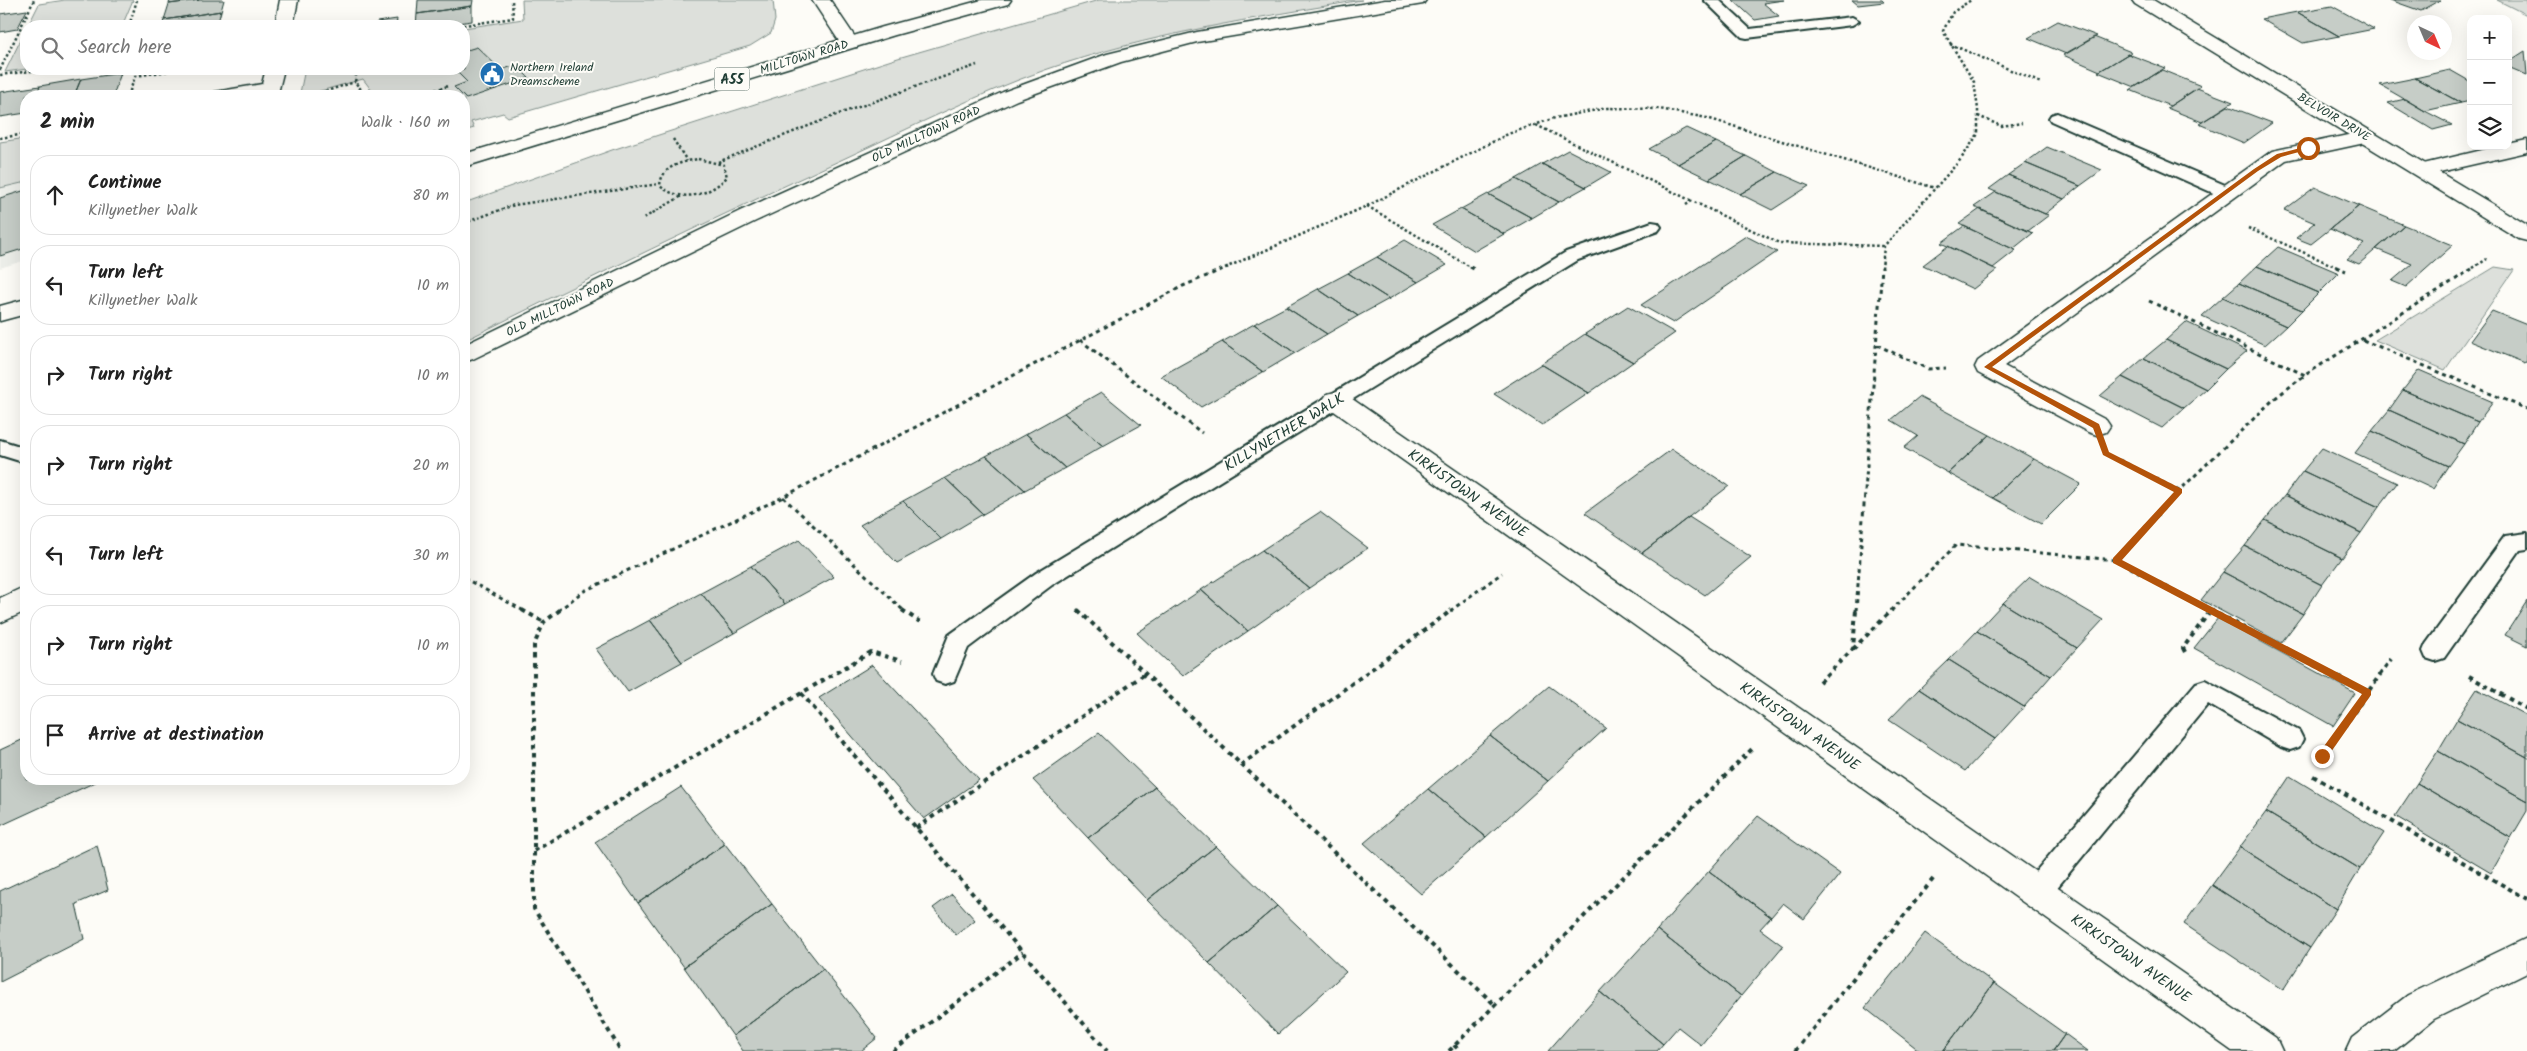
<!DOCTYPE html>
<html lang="en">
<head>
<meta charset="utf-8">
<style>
  body { margin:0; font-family:Kalam,sans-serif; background:#f6f6f6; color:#222 }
  .controls { position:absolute; right:15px; top:15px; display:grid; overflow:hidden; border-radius:10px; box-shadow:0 5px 20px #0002 }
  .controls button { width:45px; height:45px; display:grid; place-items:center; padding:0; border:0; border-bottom:1px solid #e0e0e0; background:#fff; color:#222; font:25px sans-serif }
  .compass { position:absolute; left:2407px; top:15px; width:45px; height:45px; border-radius:50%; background:#fff; box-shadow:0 5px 20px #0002; rotate:136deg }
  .stop { position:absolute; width:15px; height:15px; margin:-11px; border:4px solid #b45309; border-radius:50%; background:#fff }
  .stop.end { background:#b45309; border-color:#fff; box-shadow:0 1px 5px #0008 }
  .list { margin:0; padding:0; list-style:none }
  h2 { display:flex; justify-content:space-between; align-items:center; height:65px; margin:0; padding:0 20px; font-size:21px }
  h2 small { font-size:16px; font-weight:400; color:#767676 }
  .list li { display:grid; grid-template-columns:32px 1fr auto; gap:15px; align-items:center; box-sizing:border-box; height:80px; margin:0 10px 10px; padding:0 10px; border:1px solid #e0e0e0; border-radius:20px }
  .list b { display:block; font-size:19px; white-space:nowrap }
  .list p { margin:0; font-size:16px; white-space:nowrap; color:#767676 }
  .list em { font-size:16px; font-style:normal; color:#767676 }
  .icon { flex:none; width:28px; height:28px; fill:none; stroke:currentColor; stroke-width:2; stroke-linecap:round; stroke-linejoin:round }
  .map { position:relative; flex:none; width:2527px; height:1051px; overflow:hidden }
  .search { position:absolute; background:#fff; box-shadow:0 5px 20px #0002; left:20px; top:20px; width:450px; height:55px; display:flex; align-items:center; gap:12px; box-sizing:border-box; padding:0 18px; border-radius:20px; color:#767676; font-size:19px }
  .panel { position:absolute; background:#fff; box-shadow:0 5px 20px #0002; left:20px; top:90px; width:450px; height:695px; border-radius:20px }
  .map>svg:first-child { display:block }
  .built { fill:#eceee9 }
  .green { fill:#dde0db; stroke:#7e8e88 }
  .building { fill:#c6cdc7; stroke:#1f3d34 }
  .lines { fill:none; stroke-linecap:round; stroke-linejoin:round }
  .lane-casing { stroke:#1f3d34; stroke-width:4 }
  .street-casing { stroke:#1f3d34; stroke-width:3 }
  .secondary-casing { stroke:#1f3d34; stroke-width:3 }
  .highway-casing { stroke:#1f3d34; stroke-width:3 }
  .path-far2 { stroke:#1f3d34; stroke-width:2.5; stroke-dasharray:2.5 2.5; stroke-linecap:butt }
  .path-far1 { stroke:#1f3d34; stroke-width:3; stroke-dasharray:4 4; stroke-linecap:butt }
  .path { stroke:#1f3d34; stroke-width:4; stroke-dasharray:4.5 4.5; stroke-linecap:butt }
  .lane { fill:#fdfcf7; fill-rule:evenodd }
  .street { fill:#fdfcf7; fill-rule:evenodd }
  .secondary { fill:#fdfcf7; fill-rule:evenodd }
  .highway { fill:#fdfcf7; fill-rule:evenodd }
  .route { fill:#b45309 }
  .labels { text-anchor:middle; stroke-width:4; stroke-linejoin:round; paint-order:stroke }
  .far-street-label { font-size:12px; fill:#1f3d34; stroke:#fdfcf7 }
  .far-poi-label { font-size:12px; fill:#1f3d34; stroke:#fdfcf7; text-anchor:start }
  .shield { fill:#fdfcf7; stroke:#62766e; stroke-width:1 }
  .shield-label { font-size:14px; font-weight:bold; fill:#1f3d34 }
  .street-label { font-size:15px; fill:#1f3d34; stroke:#fdfcf7 }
</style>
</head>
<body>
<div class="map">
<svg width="2527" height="1051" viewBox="0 0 2527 1051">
  <rect width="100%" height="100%" fill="#fdfcf7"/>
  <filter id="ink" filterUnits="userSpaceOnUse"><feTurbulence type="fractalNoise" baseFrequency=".02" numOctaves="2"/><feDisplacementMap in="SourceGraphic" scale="10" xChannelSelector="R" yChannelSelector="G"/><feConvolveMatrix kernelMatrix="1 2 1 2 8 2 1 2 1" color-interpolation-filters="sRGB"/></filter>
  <g filter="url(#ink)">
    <path class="built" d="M26,182V260L0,268V188Z"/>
    <path class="green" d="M65,0H133L122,26H28L39,4Z
      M522,0H773L775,20L771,33L750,46L508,117L503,113L471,122L474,128L464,131V96H376L363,79L306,95L300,93L305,69H464V28L523,19Z
      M1099,0H1362C1255,18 1148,34 1045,70C975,95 908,129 841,160C714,218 588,279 464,341V203L612,150L898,58Z
      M2497,0H2527V15Z
      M26,29L27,69L5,72Z
      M26,138V182L0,188V142Z
      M2495,267L2514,270L2445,370L2375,340Z"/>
    <path class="building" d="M170,0H199L169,4Z
      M199,0H224L221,11L164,20L169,4Z
      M418,0H473L472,6L417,14Z
      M1733,0H1784L1763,3L1779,16L1755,20Z
      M1852,0H1882L1884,2L1858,5Z
      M2390,0H2441L2421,11Z
      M472,6V21L437,26H416L417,14Z
      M2332,6L2374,29L2339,36L2297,12Z
      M27,10L17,29L0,32V14Z
      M221,11L217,26H162L164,20Z
      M2297,12L2339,36L2303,43L2261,19Z
      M397,19L396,26H376L377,22Z
      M2058,21L2097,36L2066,54L2028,38Z
      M2094,37L2131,52L2100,71L2063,55Z
      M477,47L501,70L516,65L529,78L466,99L454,87L467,82L454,69H464V51Z
      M2525,51L2527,75L2508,67V62Z
      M2128,54L2165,68L2135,87L2098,72Z
      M2162,70L2201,86L2170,106L2130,90Z
      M2450,70L2471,82V101L2461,103L2415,78Z
      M121,73L113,96H74L81,79Z
      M2415,78L2461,103L2425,111L2380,85Z
      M81,79L74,96H36L40,86Z
      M40,86L36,96H26V113L0,117V92Z
      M2197,88L2233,102L2202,122L2167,108Z
      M2405,99L2425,111L2452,125L2433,130L2388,103Z
      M2228,106L2272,123L2244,143L2199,124Z
      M1686,128L1716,142L1678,164L1649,149Z
      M1716,142L1746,156L1709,179L1678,164Z
      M2047,147L2102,170L2080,186L2025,163Z
      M1568,150L1611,172L1586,187L1542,164Z
      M1746,156L1777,172L1740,194L1709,179Z
      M2025,163L2080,186L2064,199L2008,175Z
      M1542,164L1586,187L1559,202L1516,179Z
      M1777,172L1809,186L1772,210L1740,194Z
      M2008,175L2064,199L2045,214L1989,189Z
      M1516,179L1559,202L1532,218L1488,194Z
      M2315,187L2359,206L2311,244L2296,238L2315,223L2284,210Z
      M26,190V248L0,256V198Z
      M1996,192L2045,214L2049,215L2028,231L1974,207Z
      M1488,194L1532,218L1504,234L1461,209Z
      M2359,206L2404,225L2359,264L2347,259L2364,244L2330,229Z
      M1461,209L1504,234L1475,251L1432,225Z
      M1980,209L2028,231L2033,233L2013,249L1959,224Z
      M2404,225L2453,245L2406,287L2392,281L2412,264L2376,249Z
      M1964,226L2013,249L2016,250L1993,268L1941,243Z
      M1746,236L1777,252L1673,323L1641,305Z
      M1405,240L1447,265L1418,282L1377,257Z
      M1948,246L1993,268L1997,270L1973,289L1923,265Z
      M2278,247L2339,273L2319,293L2257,266Z
      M1377,257L1418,282L1389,299L1348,273Z
      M2257,266L2319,293L2302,310L2239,283Z
      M1348,273L1389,299L1358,316L1318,289Z
      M2239,283L2302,310L2286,326L2223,297Z
      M1318,289L1358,316L1327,334L1286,307Z
      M2223,297L2286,326L2265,345L2202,316Z
      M1628,306L1675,333L1633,362L1585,334Z
      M1286,307L1327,334L1295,353L1254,324Z
      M2492,311L2527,325V360L2525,363L2470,341Z
      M2186,322L2247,351L2226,369L2166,340Z
      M1254,324L1295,353L1263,372L1222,342Z
      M1585,334L1633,362L1589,393L1541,364Z
      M2166,340L2226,369L2206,389L2144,358Z
      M1222,342L1263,372L1201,407L1161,376Z
      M2144,358L2206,389L2184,408L2122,377Z
      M1541,364L1589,393L1542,425L1494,394Z
      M2419,370L2493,402L2478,422L2403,390Z
      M2122,377L2184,408L2162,428L2100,396Z
      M2403,390L2478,422L2464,444L2389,410Z
      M1101,392L1141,425L1103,446L1064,413Z
      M1919,397L1990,435L1948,473L1904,448L1918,436L1891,420Z
      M2389,410L2464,444L2448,466L2372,431Z
      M1064,413L1103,446L1065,468L1026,434Z
      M2372,431L2448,466L2433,489L2355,453Z
      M1026,434L1065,468L1025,490L986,456Z
      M1990,435L2034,459L1993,498L1948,473Z
      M2322,448L2397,483L2379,507L2303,471Z
      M1672,449L1729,486L1642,553L1585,513Z
      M986,456L1025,490L983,514L945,478Z
      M2034,459L2081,484L2041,524L1993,498Z
      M2303,471L2379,507L2361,533L2285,495Z
      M945,478L983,514L941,539L903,501Z
      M2285,495L2361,533L2342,558L2265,520Z
      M903,501L941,539L897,563L860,525Z
      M1320,512L1368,548L1309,588L1262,550Z
      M1689,517L1751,557L1705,595L1642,553Z
      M2265,520L2342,558L2322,585L2245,546Z
      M799,540L834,577L785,604L751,566Z
      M2245,546L2322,585L2303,614L2223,572Z
      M1262,550L1309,588L1248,631L1201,590Z
      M751,566L785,604L734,633L701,593Z
      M2223,572L2303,614L2281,643L2201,600Z
      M2030,577L2103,620L2077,648L2003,603Z
      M1201,590L1248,631L1183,676L1137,633Z
      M701,593L734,633L682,662L650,620Z
      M2527,601V646L2505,635Z
      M2003,603L2077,648L2051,676L1977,631Z
      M2218,618L2355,693L2333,726L2194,648Z
      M650,620L682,662L628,692L596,649Z
      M1977,631L2051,676L2024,707L1949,660Z
      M1949,660L2024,707L1995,739L1919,689Z
      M872,665L979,780L924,819L819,698Z
      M1549,686L1606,728L1548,781L1490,736Z
      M1919,689L1995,739L1965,771L1889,720Z
      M2477,689L2527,716V757L2457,719Z
      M2457,719L2527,757V801L2438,751Z
      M1099,733L1155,787L1088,838L1033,780Z
      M1490,736L1548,781L1486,837L1428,789Z
      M26,738V779H102L0,826V750Z
      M2438,751L2527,801V811L2511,838L2417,783Z
      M2290,776L2384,833L2360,869L2266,812Z
      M2417,783L2511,838L2491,873L2395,816Z
      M681,787L725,844L638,903L595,842Z
      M1155,787L1216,846L1147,900L1088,838Z
      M1428,789L1486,837L1421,894L1364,843Z
      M2266,812L2360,869L2336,909L2240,847Z
      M1758,816L1840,874L1804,919L1783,903L1771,917L1709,871Z
      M725,844L772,904L684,967L638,903Z
      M97,845L108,890L76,904L84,939L0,982V891Z
      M1216,846L1277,906L1209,963L1147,900Z
      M2240,847L2336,909L2310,948L2212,885Z
      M1709,871L1771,917L1760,929L1783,946L1741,996L1657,930Z
      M2212,885L2310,948L2283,990L2184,924Z
      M952,894L975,920L956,935L933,908Z
      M772,904L823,969L733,1036L684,967Z
      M1277,906L1346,972L1278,1034L1209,963Z
      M1657,930L1741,996L1701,1045L1678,1027L1663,1044L1600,992Z
      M1925,933L1994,983L1943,1051H1920L1865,1008Z
      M823,969L877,1038L861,1051H743L733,1036Z
      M1994,983L2065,1034L2053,1051H1943Z
      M1600,992L1663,1044L1657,1051H1548Z
      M2065,1034L2088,1051H2053Z"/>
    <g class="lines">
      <defs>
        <path id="lane" d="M1704,0H1719L1750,29L1852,17L1859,21L1852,25L1747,38L1742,37Z
          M2057,113L2232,188L2235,192L2232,196H2220L2051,121L2049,118L2051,115Z
          M1652,222L1658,223L1661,227L1658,231L1578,260L1052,585L968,648L954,681L945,684L936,681L933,674L949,635L1036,573L1566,252Z
          M0,440L26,448V463L0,455Z
          M2527,533V549L2520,550L2444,658L2435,661L2426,658L2423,651L2426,644L2505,536Z
          M2205,680L2299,731L2303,739L2299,747L2290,750L2281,747L2208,704L2046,901L2036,905L2026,901L2022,892L2026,883L2196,683Z"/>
        <path id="street" d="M280,0H298L293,26H275Z
          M812,0H830L859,43L857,47H843Z
          M1385,0H1426L1423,4L1417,5L1197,42L1121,62L1017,100L756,221L473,359L464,362V345L740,211L1003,92L1107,54L1197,32Z
          M266,69H284L278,93L261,96H212L215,92L262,84Z
          M2367,131L2374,133L2377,137L2374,141L2286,160L2004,366L2106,420L2110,426L2106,432L2097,435L2088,432L1978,373L1975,367L1978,361L2272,151Z
          M2527,140V152L2422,176L2415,174L2412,170L2415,166L2499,146H2508V144Z
          M1336,392L1345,394L2276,1038L2282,1051H2232L1327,406L1323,400L1327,394Z
          M26,586V611L0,623V598Z
          M2527,938V973L2434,1019L2394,1051H2346L2352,1038L2408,995Z"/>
        <path id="secondary" d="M2132,0H2153L2527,225V241L2519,239L2135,4Z"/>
        <path id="highway" d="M982,0H1011L1008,4L895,35L464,167V154L883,27Z
          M26,299V314L0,321V306Z"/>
      </defs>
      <use href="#lane" class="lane-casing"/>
      <use href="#street" class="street-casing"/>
      <use href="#secondary" class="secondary-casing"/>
      <use href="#highway" class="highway-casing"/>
      <path class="path-far2" d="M129,26L137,0
        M458,26L513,18L512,0
        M1950,44L2041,83
        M357,69L355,82L366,96
        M0,70L34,0
        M0,75L47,69
        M135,76L182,69
        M128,96L138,69
        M311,96L355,82
        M416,96L448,86
        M1978,116L2001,126L2022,123
        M1536,125L1692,201
        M0,138L26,134
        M673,139L687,161
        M698,159L724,165L727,177C709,196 681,203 660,186C661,166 682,162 698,159Z
        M718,162L836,115L977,65
        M1686,205L1692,201L1779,243L1884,246
        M1367,206L1472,268
        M644,218L682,196
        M464,223L514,205L659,184
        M2248,228L2339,268
        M1225,268L1367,206L1508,134L1555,118L1607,108L1659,109L1707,118L1935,188
        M1882,268L1884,246L1961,159L1978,134V109L1974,82L1943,31L1953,12L1971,0
        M2473,268L2487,259"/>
      <path class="path-far1" d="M1470,267L1474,269
        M2336,267L2346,271
        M2149,301L2305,375
        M1080,340L1202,433
        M2363,340L2527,409
        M1877,345L1928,369L1946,368
        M2119,460L2179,491
        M783,497L904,611
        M2116,560L2212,611
        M464,578L524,611
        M1077,609L1079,611
        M558,611L582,592L783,497L1183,286L1228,267
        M1450,611L1502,573
        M1856,611L1882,267
        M1891,611L1956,545L2116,560L2179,491L2274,399L2305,375L2475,267"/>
      <path class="path" d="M522,610L544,622
        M560,610L544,622L534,645V909L621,1051
        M902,610L920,622
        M1078,610L1494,1004
        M2210,610L2368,693
        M1853,649L1892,610
        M2185,652L2183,648L2211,610
        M2469,676L2527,709
        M1819,682L1853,649L1856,610
        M801,693L1107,1051
        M2333,742L2391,659
        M1241,765L1452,610
        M2313,776L2527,899
        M916,828L1145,674
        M534,851L871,652L902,661
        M1454,1045L1460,1051
        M893,1051L1023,952
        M1449,1051L1753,748
        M1795,1051L1934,878"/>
      <use href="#lane" class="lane"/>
      <use href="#street" class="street"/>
      <use href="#secondary" class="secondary"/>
      <use href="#highway" class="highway"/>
    </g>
  </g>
  <path class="route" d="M2308,146L2310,149L2281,157L2258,171L1992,367L2099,424L2109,452L2182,489V493L2122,560L2371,690V695L2326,759H2319V753L2362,694L2113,563V558L2174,492L2103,455L2093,428L1984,367L2254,169L2277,154Z"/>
  <defs>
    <symbol id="civic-disc" viewBox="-11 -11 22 22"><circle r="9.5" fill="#1f6fb2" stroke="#fdfcf7"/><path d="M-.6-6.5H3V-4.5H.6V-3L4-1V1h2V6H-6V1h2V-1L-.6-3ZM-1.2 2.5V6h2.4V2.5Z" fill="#fff"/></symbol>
  </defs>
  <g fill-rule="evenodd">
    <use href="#civic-disc" x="478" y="60" width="28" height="28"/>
  </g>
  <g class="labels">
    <g class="far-street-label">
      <text transform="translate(804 57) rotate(-17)" y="4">MILLTOWN ROAD</text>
      <text transform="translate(2334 117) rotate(31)" y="4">BELVOIR DRIVE</text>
      <text transform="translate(926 134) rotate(-25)" y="4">OLD MILLTOWN ROAD</text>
      <text transform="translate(560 307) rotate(-26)" y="4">OLD MILLTOWN ROAD</text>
    </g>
    <g class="far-poi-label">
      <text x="510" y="71">Northern Ireland<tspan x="510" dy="14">Dreamscheme</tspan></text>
    </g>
    <rect class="shield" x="714.5" y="67.5" width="35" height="23" rx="4"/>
    <g class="shield-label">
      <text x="732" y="84">A55</text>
    </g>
    <g class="street-label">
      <text transform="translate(1284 432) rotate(-31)" y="5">KILLYNETHER WALK</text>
      <text transform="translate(1468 493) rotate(35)" y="5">KIRKISTOWN AVENUE</text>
      <text transform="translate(1800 726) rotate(35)" y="5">KIRKISTOWN AVENUE</text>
      <text transform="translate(2131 958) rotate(35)" y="5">KIRKISTOWN AVENUE</text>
    </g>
  </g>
</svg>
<div class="controls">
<button>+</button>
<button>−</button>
<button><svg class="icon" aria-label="layers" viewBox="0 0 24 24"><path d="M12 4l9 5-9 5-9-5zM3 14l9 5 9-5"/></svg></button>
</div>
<svg class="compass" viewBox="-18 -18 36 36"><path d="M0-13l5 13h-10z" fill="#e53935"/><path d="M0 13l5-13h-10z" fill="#767676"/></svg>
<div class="stop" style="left:2308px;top:148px"></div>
<div class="stop end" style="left:2322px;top:756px"></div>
<div class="search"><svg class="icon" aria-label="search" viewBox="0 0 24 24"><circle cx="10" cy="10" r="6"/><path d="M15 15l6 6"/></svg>Search here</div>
<section class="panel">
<h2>2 min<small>Walk · 160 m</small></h2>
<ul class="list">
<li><svg class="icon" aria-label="ahead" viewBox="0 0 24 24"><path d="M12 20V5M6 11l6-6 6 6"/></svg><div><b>Continue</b><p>Killynether Walk</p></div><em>80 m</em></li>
<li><svg class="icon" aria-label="left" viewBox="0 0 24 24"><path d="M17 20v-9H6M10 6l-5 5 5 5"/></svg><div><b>Turn left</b><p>Killynether Walk</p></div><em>10 m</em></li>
<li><svg class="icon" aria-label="right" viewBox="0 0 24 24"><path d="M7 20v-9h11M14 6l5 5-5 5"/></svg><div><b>Turn right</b></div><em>10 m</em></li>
<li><svg class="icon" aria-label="right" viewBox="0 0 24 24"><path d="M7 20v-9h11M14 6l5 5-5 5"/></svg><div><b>Turn right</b></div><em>20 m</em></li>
<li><svg class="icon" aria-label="left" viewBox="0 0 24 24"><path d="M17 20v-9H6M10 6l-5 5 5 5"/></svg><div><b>Turn left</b></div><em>30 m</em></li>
<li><svg class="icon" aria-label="right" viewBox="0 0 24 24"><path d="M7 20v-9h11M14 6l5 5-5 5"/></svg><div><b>Turn right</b></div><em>10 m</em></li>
<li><svg class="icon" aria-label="arrive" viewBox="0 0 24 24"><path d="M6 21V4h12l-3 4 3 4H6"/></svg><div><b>Arrive at destination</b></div></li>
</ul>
</section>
</div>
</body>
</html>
